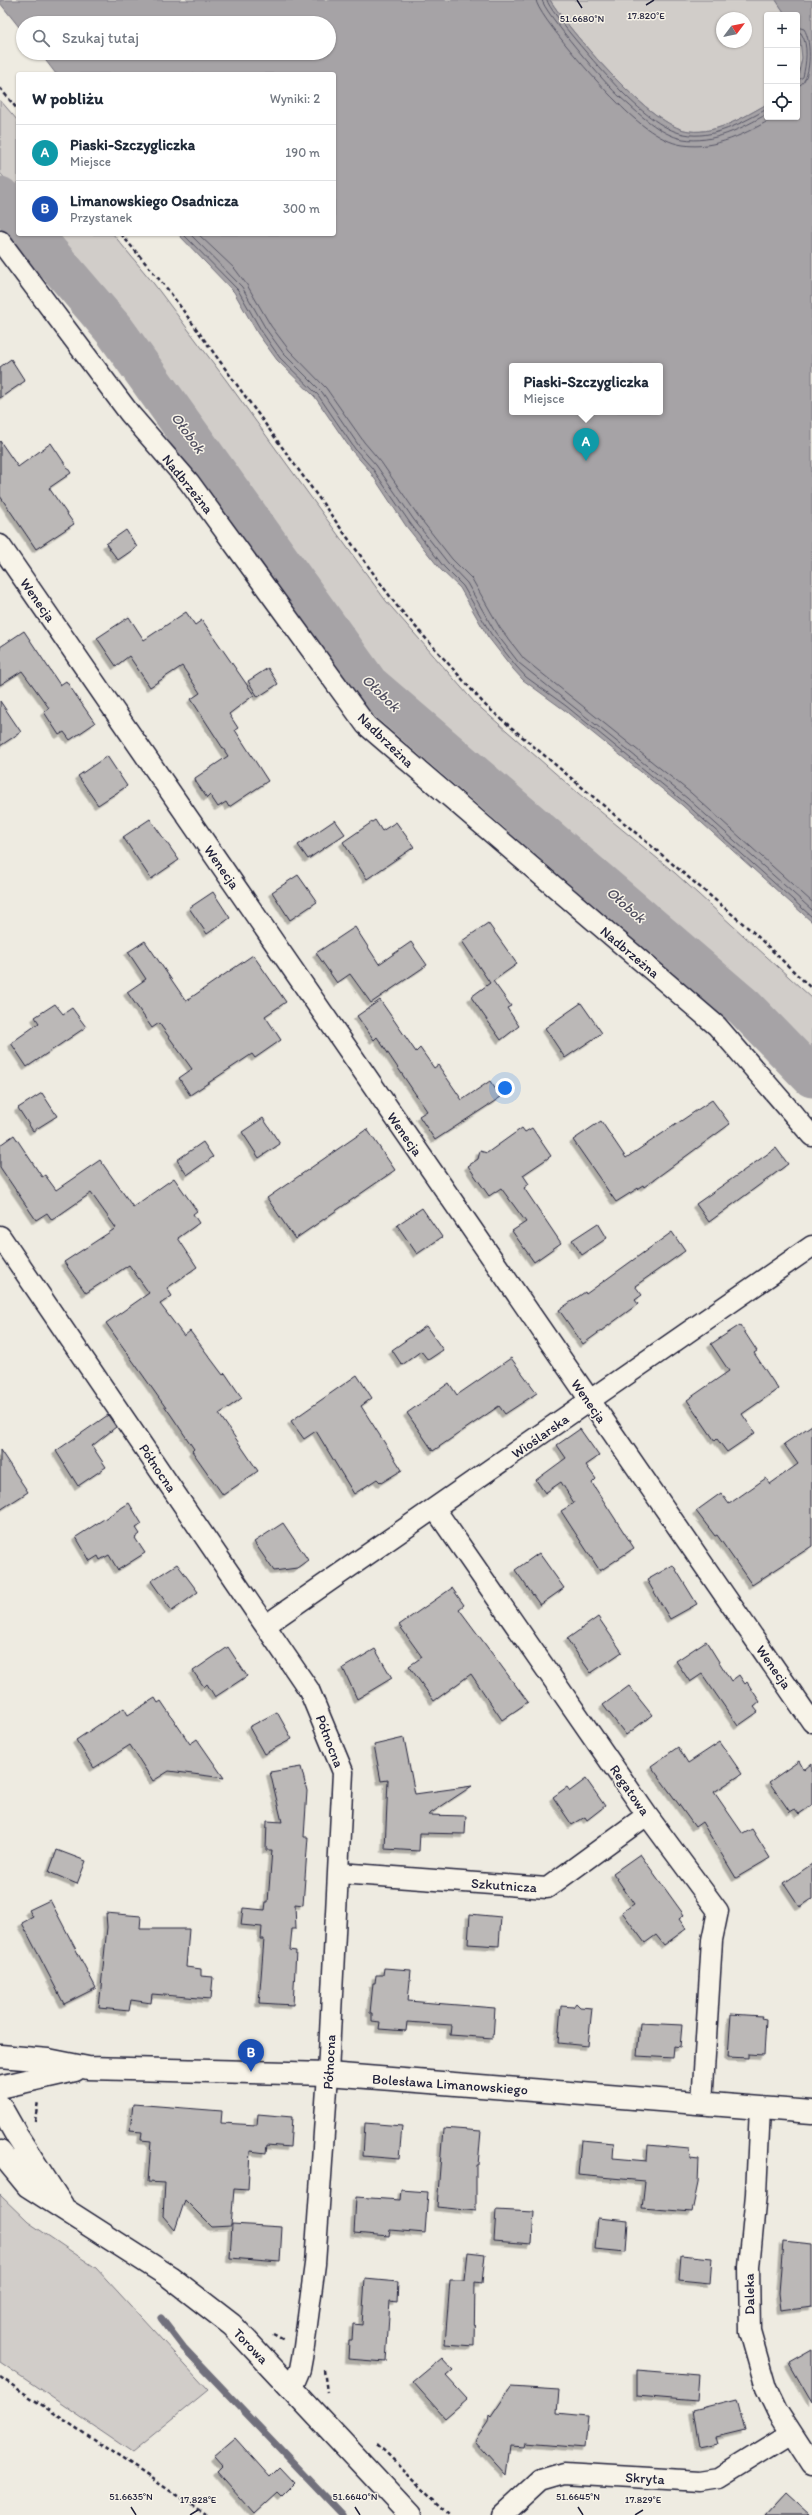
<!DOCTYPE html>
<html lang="pl">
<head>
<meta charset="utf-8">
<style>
  body { margin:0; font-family:Itim,sans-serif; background:#f6f6f7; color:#1f2937 }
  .controls { position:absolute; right:12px; top:12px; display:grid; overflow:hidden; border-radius:4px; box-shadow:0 1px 3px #0004 }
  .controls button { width:36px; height:36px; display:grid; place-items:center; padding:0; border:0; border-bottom:1px solid #e0e1e3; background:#fff; color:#1f2937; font:20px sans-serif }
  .compass { position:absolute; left:716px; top:12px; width:36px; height:36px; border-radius:50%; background:#fff; box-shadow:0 1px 3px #0004; rotate:58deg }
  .you { position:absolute; left:505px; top:1088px; width:14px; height:14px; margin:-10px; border:3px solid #fff; border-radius:50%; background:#1a73e8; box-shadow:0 0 0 6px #1a73e833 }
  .badge { display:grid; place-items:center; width:26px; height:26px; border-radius:50%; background:#d1495b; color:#fff; font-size:13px; font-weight:700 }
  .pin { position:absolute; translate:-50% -33px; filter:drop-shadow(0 1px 2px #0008) }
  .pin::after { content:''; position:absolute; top:21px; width:14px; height:12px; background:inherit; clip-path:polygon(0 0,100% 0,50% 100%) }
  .popup { position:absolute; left:509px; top:363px; width:154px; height:52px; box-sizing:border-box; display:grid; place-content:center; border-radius:4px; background:#fff; filter:drop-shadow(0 1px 3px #0005); font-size:13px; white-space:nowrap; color:#747a83 }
  .popup b { font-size:15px; color:#1f2937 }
  .popup::after { content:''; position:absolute; left:50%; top:100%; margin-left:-8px; border:8px solid transparent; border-top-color:#fff }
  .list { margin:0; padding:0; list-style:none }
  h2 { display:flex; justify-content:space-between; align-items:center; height:52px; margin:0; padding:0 16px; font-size:17px }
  h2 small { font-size:13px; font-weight:400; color:#747a83 }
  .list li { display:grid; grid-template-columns:26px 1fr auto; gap:12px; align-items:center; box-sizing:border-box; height:56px; padding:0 16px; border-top:1px solid #e0e1e3 }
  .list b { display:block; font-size:15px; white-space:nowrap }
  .list p { margin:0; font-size:13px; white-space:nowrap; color:#747a83 }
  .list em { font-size:13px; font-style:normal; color:#747a83 }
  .icon { flex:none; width:22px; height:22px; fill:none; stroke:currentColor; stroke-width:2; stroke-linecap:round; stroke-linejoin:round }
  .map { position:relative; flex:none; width:812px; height:2515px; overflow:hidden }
  .search { position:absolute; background:#fff; box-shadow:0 1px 3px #0004; left:16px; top:16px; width:320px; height:44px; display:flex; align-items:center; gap:10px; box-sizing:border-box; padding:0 14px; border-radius:22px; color:#747a83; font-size:15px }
  .panel { position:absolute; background:#fff; box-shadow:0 1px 3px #0004; left:16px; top:72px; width:320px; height:164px; border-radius:4px }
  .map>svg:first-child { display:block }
  .green { fill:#d1cdc9; stroke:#7a7882; fill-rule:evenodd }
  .water { fill:#a6a3a6; stroke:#716f7b; fill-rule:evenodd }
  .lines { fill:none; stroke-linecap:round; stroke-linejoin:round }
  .shore { stroke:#575666; stroke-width:1 }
  .stream { stroke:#716f7b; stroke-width:7 }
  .river { stroke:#a6a3a6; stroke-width:41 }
  .building { fill:#bbb8b7; stroke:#22223b; filter:url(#shadow) }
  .street-casing { stroke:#22223b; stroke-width:23 }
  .secondary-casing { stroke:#22223b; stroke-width:25 }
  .path { stroke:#22223b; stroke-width:2.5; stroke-dasharray:4 3; stroke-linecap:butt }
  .street { stroke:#f7f3e8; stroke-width:20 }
  .secondary { stroke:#f7f3e8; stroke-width:22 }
  .ticks { fill:none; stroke:#22223b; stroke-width:1.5 }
  .labels { text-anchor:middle; stroke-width:3; stroke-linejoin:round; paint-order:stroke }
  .street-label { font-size:14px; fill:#22223b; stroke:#f7f3e8 }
  .water-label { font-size:15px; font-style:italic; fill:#504f60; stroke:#f7f3e8 }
  .ticks-label { font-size:10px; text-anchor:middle; fill:#22223b; stroke:#f7f3e8; stroke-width:3; stroke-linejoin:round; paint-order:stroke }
</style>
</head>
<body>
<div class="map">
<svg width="812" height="2515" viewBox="0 0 812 2515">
  <defs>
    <filter id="shadow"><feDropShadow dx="-3.5" dy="3.5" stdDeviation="0" flood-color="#0004"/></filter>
  </defs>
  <rect width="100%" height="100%" fill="#eeebe1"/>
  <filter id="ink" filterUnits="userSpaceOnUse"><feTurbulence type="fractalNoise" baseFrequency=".025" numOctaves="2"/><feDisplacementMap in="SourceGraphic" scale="8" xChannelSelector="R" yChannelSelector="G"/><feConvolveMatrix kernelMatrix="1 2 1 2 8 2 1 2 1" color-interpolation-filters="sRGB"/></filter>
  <g filter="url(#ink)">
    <path class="green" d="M550,0H776L786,15H767V104C744,117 712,137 684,130C647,121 571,33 550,0ZM722,18H746V42H722Z
      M797,33C804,47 804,66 797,81Z
      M0,100L18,121V193L0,173Z
      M54,234H113L154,284L226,380L386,601L475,703L578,793L675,873L812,998V1049L752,992L527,809L378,676L246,491L135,325Z
      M0,2195L28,2222L96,2268L208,2390L132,2452L0,2362Z"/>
    <path class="water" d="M0,0H550C571,33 647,121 684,130C712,137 744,117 767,104V117H797V81L802,58L800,40L797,33V15H786L776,0H812V922L682,805L563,709L523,680L513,669L488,637L460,588L441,570L406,526L369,470L352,451L315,397L277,360L258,334L234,292L178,234H334V74H56L40,53H329V23H23V32L0,3ZM512,366H660V412H512Z"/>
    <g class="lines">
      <path class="shore" d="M536,0C537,15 601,87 615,100C631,117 659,142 683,145C715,150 747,133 775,117
        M542,0C543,11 608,87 620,97C637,112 660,135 683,139C713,144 742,128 767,114
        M547,0C548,11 610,80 622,92C637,107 662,130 684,134C713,140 743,122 767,109
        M797,27L804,29C812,40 812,85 797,86
        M797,32L801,33C809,45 806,64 803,77L797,81
        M183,234L238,290L262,332L280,358L318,395L355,449L372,468L410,523L444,567L463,586L491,634L516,666L526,677L566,706L684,802L812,917
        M190,234L242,287L266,329L284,354L322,392L359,446L376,465L414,520L448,563L467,583L495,632L519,663L687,798L812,910
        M198,234L235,269L247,285L271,326L289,350L326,388L364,442L381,462L419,517L452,559L472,579L500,628L524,659L691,793L812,902"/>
      <path class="stream" d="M161,2318L184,2348L343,2515"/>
      <path class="river" d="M0,197L18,218
        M32,234L115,331L368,684L744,1007L812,1077"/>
    </g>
    <path class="building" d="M11,359L25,381L0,398V367Z
      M0,441L18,467L51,443L71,473L49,488L74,524L36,549L0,496Z
      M126,530L137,547L118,560L106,544Z
      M186,612L195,625L202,620L254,695L229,714L238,728L235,730L268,781L229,807L226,802L218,807L210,795L207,798L196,782L195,778L228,756L191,699L200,693L182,666L150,687L129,656L116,666L97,638L129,617L144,640Z
      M24,631L60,685L66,681L95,723L70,740L64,732L59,735L44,712L49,708L22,671L0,685V647Z
      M268,668L278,684L258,697L248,681Z
      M0,701L21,732L0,746Z
      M107,756L127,786L98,805L78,776Z
      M150,819L179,860L151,879L123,837Z
      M335,820L345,834L308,859L298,845Z
      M375,820L382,831L396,822L414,847L367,879L343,842Z
      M298,875L317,902L290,920L272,892Z
      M213,892L230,918L207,934L189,908Z
      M488,923L517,964L493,981L511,1006L507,1008L519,1026L501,1040L471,997L490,983L462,941Z
      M355,927L379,964L411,942L427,965L371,1003L350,974L337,983L316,953Z
      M145,941L186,1001L253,955L286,1002L265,1016L281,1040L255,1058L252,1054L190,1095L179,1078L192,1069L159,1023L152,1028L127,992L146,979L128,952Z
      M380,1000L416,1052L420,1048L434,1068L438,1065L462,1100L490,1081L501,1097L435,1140L419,1116L427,1111L377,1037L374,1040L357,1016Z
      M581,1003L602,1033L565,1058L545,1028Z
      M55,1004L63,1014L72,1008L86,1027L27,1067L11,1043L39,1023L35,1017Z
      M42,1093L57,1116L33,1131L18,1108Z
      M712,1100L730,1124L644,1187L643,1185L616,1202L573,1140L601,1121L626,1158Z
      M263,1118L280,1144L259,1158L242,1132Z
      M522,1128L525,1132L532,1128L551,1156L523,1175L529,1184L524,1188L561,1243L534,1262L512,1231L526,1222L501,1188L489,1196L468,1166L478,1159L480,1151L487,1153Z
      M367,1129L395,1170L295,1239L267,1198Z
      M14,1135L42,1177L45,1175L56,1190L100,1160L133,1207L174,1178L197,1211L193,1214L199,1223L178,1238L197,1267L167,1288L172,1296L160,1304L184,1336L190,1331L223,1375L225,1373L242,1398L219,1414L258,1471L223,1495L192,1451L194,1449L171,1415L106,1323L149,1293L129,1265L86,1293L64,1262L116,1228L91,1193L52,1220L47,1213L36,1220L0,1167V1145Z
      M203,1142L213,1157L187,1175L177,1160Z
      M776,1148L788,1164L709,1222L696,1204Z
      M422,1208L442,1237L417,1254L397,1225Z
      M598,1223L607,1238L582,1255L572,1240Z
      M672,1232L685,1251L635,1286L642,1295L635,1300L638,1304L583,1344L559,1310L585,1292L586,1294Z
      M740,1325L757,1351L754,1353L778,1389L742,1414L755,1433L727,1452L717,1439L715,1441L687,1400L729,1371L711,1344Z
      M426,1326L443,1350L428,1360L421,1351L402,1365L392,1350Z
      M511,1358L537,1393L505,1414L499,1406L433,1451L407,1413L449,1383L457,1395Z
      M357,1375L372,1398L361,1406L402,1470L381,1483L377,1479L354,1494L316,1431L304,1439L291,1421Z
      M108,1415L116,1427L92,1446L106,1467L78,1486L56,1451Z
      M812,1425V1546L752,1585L717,1535L715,1536L696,1511L721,1493L729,1504L766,1478L770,1484L798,1464L784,1444Z
      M580,1429L599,1456L586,1465L596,1479L592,1483L634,1548L600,1571L561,1511L574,1503L561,1482L545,1493L536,1480L566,1458L557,1445Z
      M0,1450L28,1492L0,1510Z
      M129,1503L142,1524L136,1528L140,1534L135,1538L145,1553L118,1570L109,1555L100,1560L98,1556L90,1561L76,1537Z
      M283,1523L308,1560L297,1568L274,1571L254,1542Z
      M539,1553L564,1588L540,1605L515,1570Z
      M177,1564L198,1592L172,1611L151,1581Z
      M673,1565L697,1604L670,1619L647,1580Z
      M452,1588L464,1605L459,1609L528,1702L502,1720L471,1674L434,1701L409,1666L422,1657L399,1625Z
      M598,1617L622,1652L591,1673L567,1639Z
      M706,1641L731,1681L739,1675L745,1684L747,1682L760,1702L754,1707L758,1712L738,1726L702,1674L690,1682L676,1661Z
      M228,1647L247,1676L215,1697L207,1684L204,1687L193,1671Z
      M375,1649L392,1678L357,1699L343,1668Z
      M629,1686L652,1715L626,1735L603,1705Z
      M155,1698L158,1703L161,1701L190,1744L197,1739L224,1778L169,1771L153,1781L130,1745L94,1768L76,1740L124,1708L128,1715Z
      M277,1712L292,1739L264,1754L249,1727Z
      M404,1738L415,1794L472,1786L428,1815L466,1816L465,1834L420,1833L419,1851L385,1849L388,1780L381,1781L374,1745Z
      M720,1742L742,1774L714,1792L743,1834L752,1829L770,1858L736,1878L702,1822L695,1827L651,1766L678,1747L688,1763Z
      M799,1761L804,1770L812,1763V1805L799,1814L795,1809L790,1812L769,1782Z
      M301,1767L307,1791L304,1837H308L303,1905L295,1904L296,1929H292L290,1950L296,1951L293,2005L259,2003L264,1939H261L262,1927L241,1925L243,1908L265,1910L266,1902H268L272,1850H266L267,1821L282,1822L270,1772Z
      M586,1779L605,1806L587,1820L585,1817L572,1825L553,1797L567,1787L570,1791Z
      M57,1850L86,1861L77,1884L49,1872Z
      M640,1854L684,1915L679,1919L686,1929L664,1945L656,1935L645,1943L622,1912L634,1904L613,1873Z
      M812,1864V1899L800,1907L784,1883Z
      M50,1900L96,1988L64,2004L22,1923L33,1917L29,1910Z
      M106,1913L141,1916L140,1929H189L186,1967L201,1969V1976L213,1977L211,1999L152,1994L151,2003L131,2000L129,2011L99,2008L107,1927Z
      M470,1914L501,1917L499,1946L468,1944Z
      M384,1968L411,1970L408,2001L495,2008L493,2038L450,2035L451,2025L407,2022L406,2031L379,2029L380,2022L372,2021V2013H370L373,1983H375L376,1975H383Z
      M576,2003L580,2007L592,2008L588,2046L558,2043L561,2006L573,2007Z
      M731,2014L762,2016L761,2018L766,2019L764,2055L748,2054V2058L728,2057Z
      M640,2023L682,2025L680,2047L674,2046L673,2058L637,2056Z
      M133,2104L222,2111L221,2123L257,2125L258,2114L292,2117L290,2147L267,2145L266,2153L250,2151L248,2190L234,2189L231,2226L212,2227L185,2200L175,2230L163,2216L165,2183L148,2182L151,2141L141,2140L142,2132L130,2131Z
      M365,2123L402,2126L399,2159L363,2156Z
      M443,2128L481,2131L478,2165H476V2211L437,2207Z
      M581,2140L614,2143L613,2158L647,2161L648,2145L689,2149L690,2158L699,2159L698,2183L692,2212L642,2208L645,2181L578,2175Z
      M401,2190L428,2192L425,2233L390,2230L389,2236L354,2233L356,2197L400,2200Z
      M496,2210L534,2212L532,2244L494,2241Z
      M598,2218L628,2221L626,2252L595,2249Z
      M232,2224L282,2227L280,2262L230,2258Z
      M783,2241L812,2244V2306L781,2310L779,2293Z
      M468,2252L485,2254L482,2283L475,2282L474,2346L445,2344L450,2280H465Z
      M681,2255L712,2258L710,2283L679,2280Z
      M365,2279L398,2282L397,2302L390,2301L386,2362L348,2359L349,2340H352L353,2324L362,2325Z
      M812,2350V2403L789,2363Z
      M442,2358L453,2370L446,2376L467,2399L445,2418L413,2382Z
      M637,2370L699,2375L697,2401L637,2396Z
      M511,2387L559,2390L557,2413L588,2416L585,2448L525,2443L524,2447L510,2446L506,2475L475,2441L488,2422L489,2415L491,2417Z
      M737,2399L745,2430L716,2437L718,2444L699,2448L693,2410Z
      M235,2438L270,2477L280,2467L295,2483L282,2496L278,2492L254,2514L216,2471L222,2465L214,2456Z
      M785,2493L809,2515H765Z"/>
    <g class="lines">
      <defs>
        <path id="street" d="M0,241L130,414L189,482L366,725L717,1026L812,1136
          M0,545L812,1722
          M0,1236L309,1690L343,1772L328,2074L315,2264L304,2347L300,2369L292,2388
          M435,1509L647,1815L718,1911L712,1940L702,2103
          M266,1625L812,1246
          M339,1873L547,1888L647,1815
          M760,2108L756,2194L749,2267L750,2332L766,2388L777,2411L812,2465
          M502,2515L540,2480L564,2473L700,2481L719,2478L790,2434"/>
        <path id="secondary" d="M0,2056L48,2060L88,2068L328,2074L812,2112
          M0,2087L75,2070
          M0,2106L17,2136L62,2205
          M0,2152L28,2186L170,2277L232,2325L410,2515"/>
      </defs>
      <use href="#street" class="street-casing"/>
      <use href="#secondary" class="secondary-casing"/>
      <path class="path" d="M0,88L18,110
        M121,234L169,291L397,606L486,706L753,932L812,989
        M35,2121L38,2101
        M273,2334L284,2340
        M324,2370L327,2392
        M0,2377L206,2515
        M377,2444L451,2515"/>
      <use href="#street" class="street"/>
      <use href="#secondary" class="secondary"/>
    </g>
  </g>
  <path class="ticks" d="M577,0L582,8M646,5L654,0M131,2507L136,2515M355,2507L360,2515M578,2507L583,2515M190,2515L198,2510M635,2515L643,2510"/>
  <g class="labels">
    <g class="street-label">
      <text transform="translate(188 484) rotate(51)" y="5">Nadbrzeżna</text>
      <text transform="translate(38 600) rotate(55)" y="5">Wenecja</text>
      <text transform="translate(386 740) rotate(44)" y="5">Nadbrzeżna</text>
      <text transform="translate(222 867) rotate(55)" y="5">Wenecja</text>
      <text transform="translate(630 952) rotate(40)" y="5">Nadbrzeżna</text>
      <text transform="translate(405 1134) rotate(55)" y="5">Wenecja</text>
      <text transform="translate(589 1401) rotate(55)" y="5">Wenecja</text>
      <text transform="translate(540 1436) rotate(-35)" y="5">Wioślarska</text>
      <text transform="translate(158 1468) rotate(56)" y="5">Północna</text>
      <text transform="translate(774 1667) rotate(55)" y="5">Wenecja</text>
      <text transform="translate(330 1741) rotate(69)" y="5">Północna</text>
      <text transform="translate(630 1790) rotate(55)" y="5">Regatowa</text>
      <text transform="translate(504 1885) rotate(4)" y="5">Szkutnicza</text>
      <text transform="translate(329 2062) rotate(-87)" y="5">Północna</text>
      <text transform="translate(450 2084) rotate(4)" y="5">Bolesława Limanowskiego</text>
      <text transform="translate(749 2294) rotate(-91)" y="5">Daleka</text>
      <text transform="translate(251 2346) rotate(46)" y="5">Torowa</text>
      <text transform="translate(645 2478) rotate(3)" y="5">Skryta</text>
    </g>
    <g class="water-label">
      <text transform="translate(188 433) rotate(54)" y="5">Ołobok</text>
      <text transform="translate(381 693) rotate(44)" y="5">Ołobok</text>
      <text transform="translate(626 905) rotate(41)" y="5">Ołobok</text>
    </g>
  </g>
  <g class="ticks-label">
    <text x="646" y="19">17.820°E</text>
    <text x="582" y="22">51.6680°N</text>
    <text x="131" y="2500">51.6635°N</text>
    <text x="355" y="2500">51.6640°N</text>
    <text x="578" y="2500">51.6645°N</text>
    <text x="198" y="2503">17.828°E</text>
    <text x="643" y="2503">17.829°E</text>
  </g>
</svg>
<div class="controls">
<button>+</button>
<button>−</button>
<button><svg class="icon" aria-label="locate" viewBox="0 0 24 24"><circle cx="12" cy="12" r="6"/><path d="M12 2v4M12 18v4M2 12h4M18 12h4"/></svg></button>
</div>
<svg class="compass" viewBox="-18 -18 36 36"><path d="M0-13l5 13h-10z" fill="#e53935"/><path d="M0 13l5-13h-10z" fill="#747a83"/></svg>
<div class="you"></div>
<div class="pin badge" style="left:586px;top:461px;background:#0f9aa8">A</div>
<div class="popup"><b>Piaski-Szczygliczka</b>Miejsce</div>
<div class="pin badge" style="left:251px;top:2072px;background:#1a4fb4">B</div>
<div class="search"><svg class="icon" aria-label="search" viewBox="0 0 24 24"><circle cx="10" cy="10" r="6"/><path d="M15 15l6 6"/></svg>Szukaj tutaj</div>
<section class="panel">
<h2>W pobliżu<small>Wyniki: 2</small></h2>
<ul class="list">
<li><span class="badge" style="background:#0f9aa8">A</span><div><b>Piaski-Szczygliczka</b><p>Miejsce</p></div><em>190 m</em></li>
<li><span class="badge" style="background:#1a4fb4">B</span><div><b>Limanowskiego Osadnicza</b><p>Przystanek</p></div><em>300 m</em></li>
</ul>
</section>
</div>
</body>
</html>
